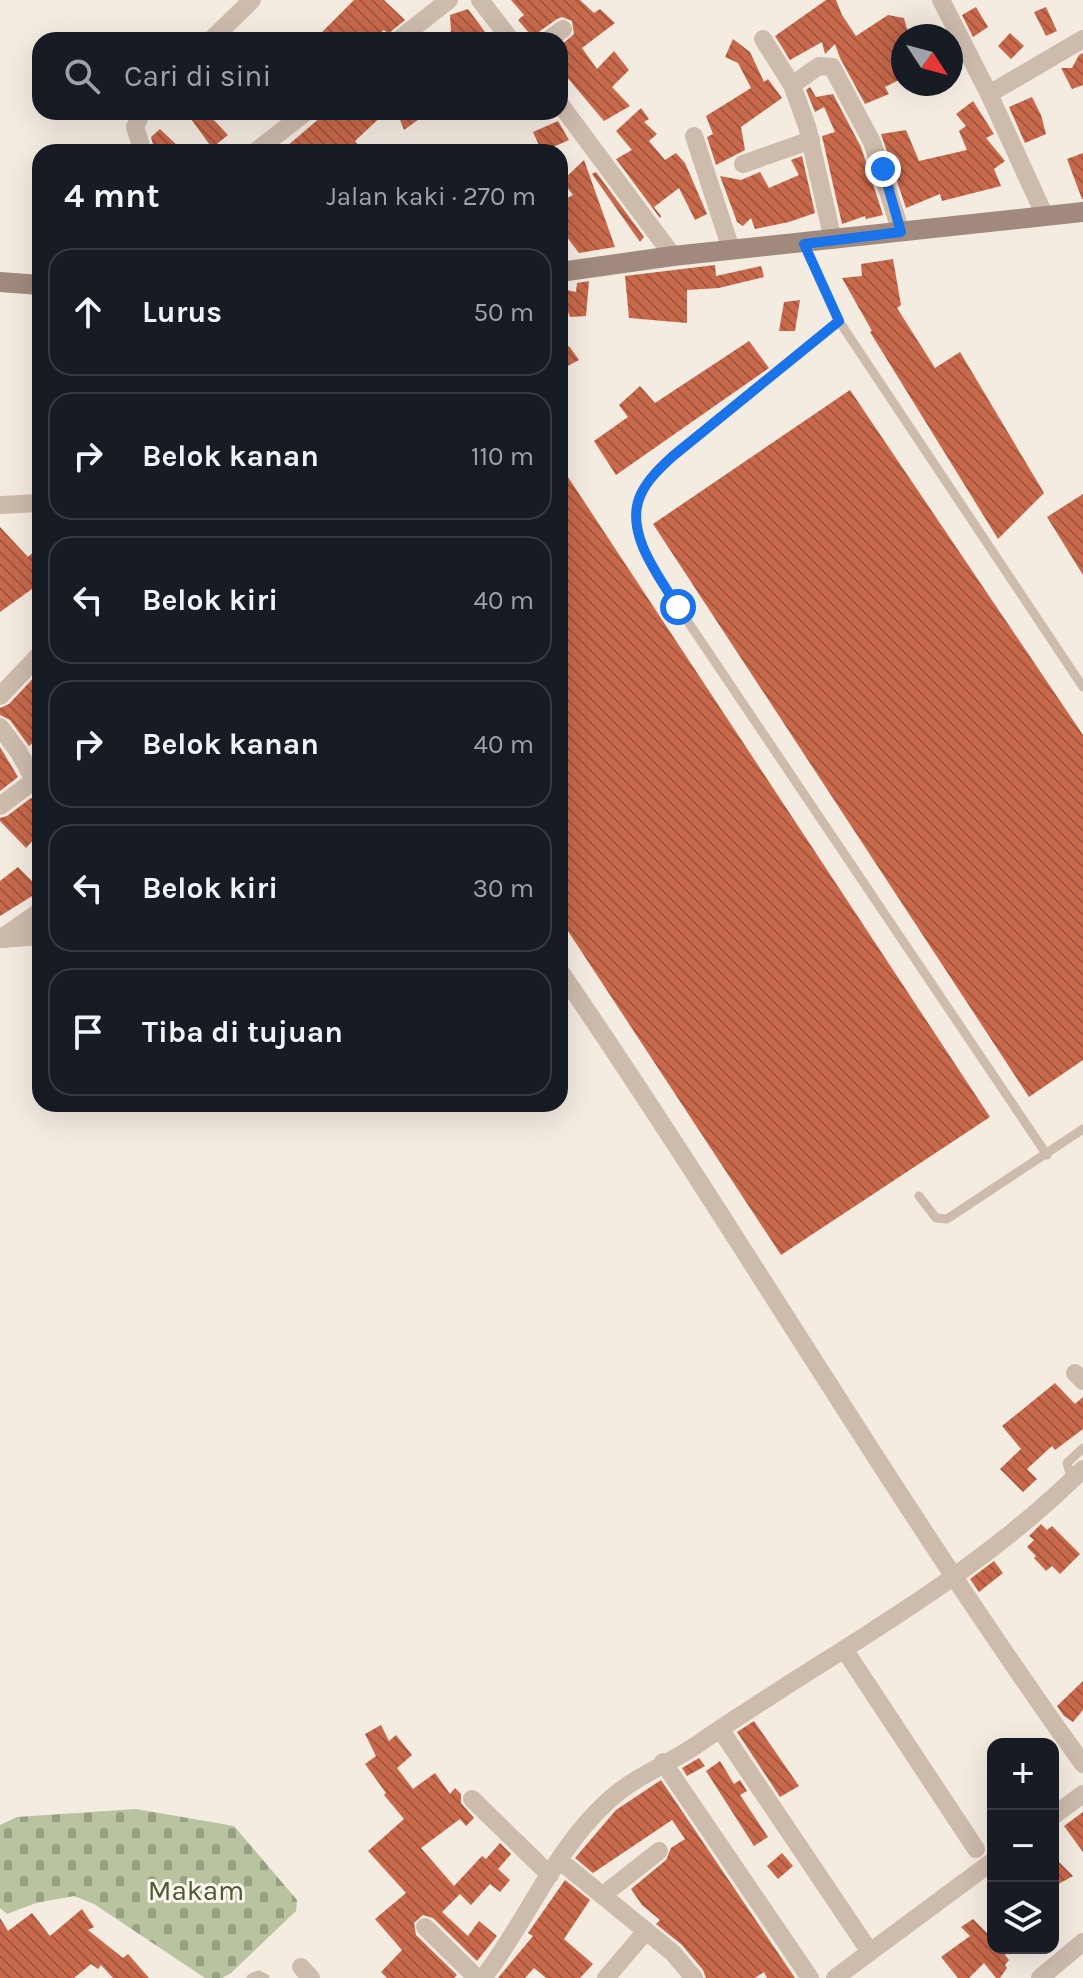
<!DOCTYPE html>
<html lang="id">
<head>
<meta charset="utf-8">
<style>
  body { margin:0; font-family:Karla,sans-serif; background:#242831; color:#f1f3f6 }
  .controls { position:absolute; right:24px; bottom:24px; display:grid; overflow:hidden; border-radius:16px; box-shadow:0 8px 32px #0002 }
  .controls button { width:72px; height:72px; display:grid; place-items:center; padding:0; border:0; border-bottom:2px solid #363941; background:#171b24; color:#f1f3f6; font:40px sans-serif }
  .compass { position:absolute; left:891px; top:24px; width:72px; height:72px; border-radius:50%; background:#171b24; box-shadow:0 8px 32px #0002; rotate:126deg }
  .stop { position:absolute; width:24px; height:24px; margin:-18px; border:6px solid #1a73e8; border-radius:50%; background:#fff }
  .stop.end { background:#1a73e8; border-color:#fff; box-shadow:0 2px 8px #0008 }
  .list { margin:0; padding:0; list-style:none }
  h2 { display:flex; justify-content:space-between; align-items:center; height:104px; margin:0; padding:0 32px; font-size:34px }
  h2 small { font-size:26px; font-weight:400; color:#9ea1a6 }
  .list li { display:grid; grid-template-columns:52px 1fr auto; gap:24px; align-items:center; box-sizing:border-box; height:128px; margin:0 16px 16px; padding:0 16px; border:2px solid #363941; border-radius:24px }
  .list b { display:block; font-size:30px; white-space:nowrap }
  .list em { font-size:26px; font-style:normal; color:#9ea1a6 }
  .icon { flex:none; width:44px; height:44px; fill:none; stroke:currentColor; stroke-width:2; stroke-linecap:round; stroke-linejoin:round }
  .map { position:relative; flex:none; width:1083px; height:1978px; overflow:hidden }
  .search { position:absolute; background:#171b24; box-shadow:0 8px 32px #0002; left:32px; top:32px; width:536px; height:88px; display:flex; align-items:center; gap:20px; box-sizing:border-box; padding:0 28px; border-radius:24px; color:#9ea1a6; font-size:30px }
  .panel { position:absolute; background:#171b24; box-shadow:0 8px 32px #0002; left:32px; top:144px; width:536px; height:968px; border-radius:24px }
  .map>svg:first-child { display:block }
  .cemetery { fill:url(#cemetery-stones) }
  .building { fill:url(#building-back-hatch) }
  .lines { fill:none; stroke-linecap:round; stroke-linejoin:round }
  .lane { stroke:#cdbbac; stroke-width:9 }
  .street { stroke:#cdbbac; stroke-width:18 }
  .secondary { stroke:#a18a7d; stroke-width:20 }
  .route { stroke:#1a73e8; stroke-width:10 }
  .labels { text-anchor:middle; stroke-width:6; stroke-linejoin:round; paint-order:stroke }
  .park-label { font-size:28px; fill:#4a5a2e; stroke:#fbf5ee }
</style>
</head>
<body>
<div class="map">
<svg width="1083" height="1978" viewBox="0 0 1083 1978">
  <defs>
    <pattern id="cemetery-stones" width="16" height="16" patternUnits="userSpaceOnUse" patternTransform="scale(2)"><rect width="16" height="16" fill="#b8c4a0"/><path d="M2 7V4a2 2 0 0 1 4 0v3zM10 15v-3a2 2 0 0 1 4 0v3z" fill="#97a083"/></pattern>
    <pattern id="building-back-hatch" width="6" height="6" patternUnits="userSpaceOnUse" patternTransform="scale(2)"><rect width="6" height="6" fill="#c8694b"/><path d="M-1 5l2 2M0 0l6 6M5-1l2 2" fill="none" stroke="#a4573f"/></pattern>
  </defs>
  <rect width="100%" height="100%" fill="#f4ebe1"/>
  <path class="cemetery" d="M136,1809L234,1826L297,1900L296,1911L231,1973L222,1978H205L94,1904L74,1896L36,1903L7,1914L0,1908V1825L17,1817Z"/>
  <path class="building" d="M354,0H384L405,20L388,34L384,30L371,40H314Z
    M511,0H580L594,13L600,9L615,23L582,48L597,69L614,51L629,70L612,87L630,106L604,121L560,69V46L574,34L572,21L562,17L557,19L540,31L535,40L518,20L524,15Z
    M826,0H836L842,15L856,36L888,15L904,18L909,36H903V78L885,87L889,94L865,104L840,58L835,44L825,54L822,42L790,60L775,36Z
    M976,7L988,27L973,37L962,15Z
    M1046,7L1057,31L1046,36L1034,12Z
    M468,9L491,40H445L451,31L450,15Z
    M1010,33L1024,46L1011,59L998,46Z
    M733,39L750,52L764,82L768,79L782,98L741,127L745,150L716,165L707,137L713,134L706,116L751,88L738,63L725,57Z
    M1083,53V85L1072,89L1061,68H1072L1079,55Z
    M810,87L816,97L833,94L861,147L883,215L866,219L865,216L842,224L822,136L835,132L824,107L815,112L806,90Z
    M1032,97L1041,115L1046,134L1025,143L1009,107Z
    M973,101L994,134L986,138L1005,161L994,169L1001,186L942,201L940,194L906,208L881,134L906,130L919,161L967,150L959,131L966,126L956,114Z
    M641,108L649,119L644,122L657,134L649,141L665,160L676,153L685,163L707,214L695,220L679,188L654,207L661,216L660,218L616,159L632,150L616,131Z
    M186,112H218L212,118L228,135L212,148Z
    M327,112H386L355,141L364,152H280Z
    M397,112H429L404,130Z
    M558,121L569,140L542,152L533,132Z
    M160,129L184,152H155L151,137Z
    M1083,153V199H1082L1067,159Z
    M802,156L815,213L789,222L755,229L751,218L743,226L737,222L720,176L741,180L760,172L769,188L799,175L791,160Z
    M584,160L615,247L579,253L560,228V202L573,195L562,181Z
    M596,172L644,237L640,242L592,174Z
    M893,259L901,305L897,308L935,368L960,352L1044,493L998,539L870,332L872,331L842,278L862,276L861,264Z
    M715,265L716,276L761,266L764,277L719,288L687,290V323L629,318L625,276Z
    M589,281L586,316L570,317L564,302L567,290L576,292L577,283Z
    M800,300L795,331H779L784,302Z
    M749,341L769,368L616,475L594,441L628,417L619,405L640,386L655,403Z
    M569,346L579,360L560,370V351Z
    M850,390L1083,735V1060L1029,1097L653,524Z
    M560,465L990,1117L781,1255L560,919Z
    M1083,494V575L1047,517Z
    M0,527L28,557L40,546V602L32,589L0,612Z
    M40,671V737L29,746L10,720L0,715V708L9,704Z
    M0,747L18,777L0,791Z
    M31,798L40,802V833L26,848L0,821V818L7,816Z
    M18,867L32,881L37,893L0,916V881Z
    M1055,1383L1075,1404L1083,1397V1429L1055,1450L1052,1446L1027,1469L1037,1479L1023,1492L1000,1469L1021,1449L1002,1426Z
    M1041,1524L1047,1530L1052,1526L1080,1554L1060,1574L1052,1566L1046,1571L1034,1558L1036,1556L1027,1547L1034,1540L1029,1536Z
    M994,1561L1003,1573L979,1592L970,1579Z
    M1083,1681V1710L1073,1722L1064,1716L1057,1706Z
    M754,1721L799,1786L780,1797L737,1732Z
    M381,1725L389,1741L396,1735L412,1755L397,1768L413,1789L435,1773L450,1794L455,1788L461,1794V1803L474,1818L466,1826L460,1819L421,1848L454,1886L482,1856L486,1859L500,1843L511,1854L498,1869L510,1880L500,1892L490,1884L471,1905L460,1894L442,1912L468,1936L479,1921L497,1936L477,1961L433,1918L423,1915L414,1923L416,1935L457,1975L454,1978H387L381,1972L402,1950L375,1919L406,1893L368,1851L404,1819L384,1795L386,1793L365,1764L376,1756L365,1734Z
    M699,1758L705,1766L687,1776L682,1768Z
    M720,1761L734,1784L740,1780L747,1791L740,1795L768,1837L754,1846L706,1771Z
    M661,1780L795,1978H767L764,1972L755,1978H706L703,1970L682,1945L656,1924L660,1920L642,1905L631,1889L666,1860L671,1848L685,1839L672,1820L593,1873L575,1858L616,1810Z
    M1083,1812V1852L1064,1826Z
    M782,1853L793,1866L778,1879L767,1866Z
    M1053,1856L1073,1876L1053,1887Z
    M565,1880L590,1900L564,1939L593,1964L580,1978H546L534,1968L525,1978H498L533,1936L528,1933Z
    M82,1909L94,1927L88,1930L123,1958L128,1954L149,1978H113L101,1965L98,1969L91,1964L74,1978H0V1918L8,1931L32,1913L50,1936Z
    M973,1919L991,1937L988,1939L993,1943V1948H1000L1007,1953L1005,1955L1009,1960L1005,1965L1007,1968L1000,1978H996L984,1963L969,1978H958L941,1957L970,1936L961,1927Z"/>
  <g class="lines">
    <path class="lane" d="M804,244L839,321L1083,687
      M839,321L673,456C661,467 648,479 641,494C623,532 658,576 678,607L1047,1155
      M919,1196L936,1218L947,1219L1083,1129
      M1072,1480L1067,1463L1083,1448
      M251,1978L259,1975L265,1978"/>
    <path class="street" d="M480,0L511,40
      M941,0L989,94L1045,216
      M763,39L792,85L807,126L833,240
      M211,40L252,0
      M398,40L449,0
      M548,40L563,29
      M792,85L819,66L832,67L872,142L901,232
      M989,94L1083,39
      M560,104L673,256
      M142,112L135,127L143,152
      M694,136L731,249
      M255,152L306,112
      M743,164L811,140
      M0,505L40,503
      M0,696L40,654
      M0,727L18,751L40,790
      M0,806L40,776
      M0,939L40,911
      M3,939L40,936
      M560,971C739,1232 898,1507 1083,1764
      M1075,1373L1083,1381
      M844,1649L976,1849
      M720,1729L870,1952
      M663,1762L810,1978
      M472,1799L550,1875
      M1053,1816L1083,1794
      M559,1860L673,1953L694,1978
      M603,1895L659,1851
      M425,1927L477,1978
      M301,1967L311,1978
      M483,1978C527,1921 554,1850 608,1801C633,1777 667,1765 695,1746C826,1655 968,1584 1083,1469
      M606,1978L646,1931
      M835,1978L993,1861
      M1040,1978L1083,1942"/>
    <path class="secondary" d="M560,272L673,256L1083,212
      M0,282L40,285"/>
  </g>
  <g class="lines">
    <path class="route" d="M678,607C659,577 623,531 641,494C648,479 661,467 673,456L839,321L804,244L901,232L883,169"/>
  </g>
  <g class="labels">
    <g class="park-label">
      <text x="196" y="1900">Makam</text>
    </g>
  </g>
</svg>
<div class="controls">
<button>+</button>
<button>−</button>
<button><svg class="icon" aria-label="layers" viewBox="0 0 24 24"><path d="M12 4l9 5-9 5-9-5zM3 14l9 5 9-5"/></svg></button>
</div>
<svg class="compass" viewBox="-18 -18 36 36"><path d="M0-13l5 13h-10z" fill="#e53935"/><path d="M0 13l5-13h-10z" fill="#9ea1a6"/></svg>
<div class="stop" style="left:678px;top:607px"></div>
<div class="stop end" style="left:883px;top:169px"></div>
<div class="search"><svg class="icon" aria-label="search" viewBox="0 0 24 24"><circle cx="10" cy="10" r="6"/><path d="M15 15l6 6"/></svg>Cari di sini</div>
<section class="panel">
<h2>4 mnt<small>Jalan kaki · 270 m</small></h2>
<ul class="list">
<li><svg class="icon" aria-label="ahead" viewBox="0 0 24 24"><path d="M12 20V5M6 11l6-6 6 6"/></svg><div><b>Lurus</b></div><em>50 m</em></li>
<li><svg class="icon" aria-label="right" viewBox="0 0 24 24"><path d="M7 20v-9h11M14 6l5 5-5 5"/></svg><div><b>Belok kanan</b></div><em>110 m</em></li>
<li><svg class="icon" aria-label="left" viewBox="0 0 24 24"><path d="M17 20v-9H6M10 6l-5 5 5 5"/></svg><div><b>Belok kiri</b></div><em>40 m</em></li>
<li><svg class="icon" aria-label="right" viewBox="0 0 24 24"><path d="M7 20v-9h11M14 6l5 5-5 5"/></svg><div><b>Belok kanan</b></div><em>40 m</em></li>
<li><svg class="icon" aria-label="left" viewBox="0 0 24 24"><path d="M17 20v-9H6M10 6l-5 5 5 5"/></svg><div><b>Belok kiri</b></div><em>30 m</em></li>
<li><svg class="icon" aria-label="arrive" viewBox="0 0 24 24"><path d="M6 21V4h12l-3 4 3 4H6"/></svg><div><b>Tiba di tujuan</b></div></li>
</ul>
</section>
</div>
</body>
</html>
